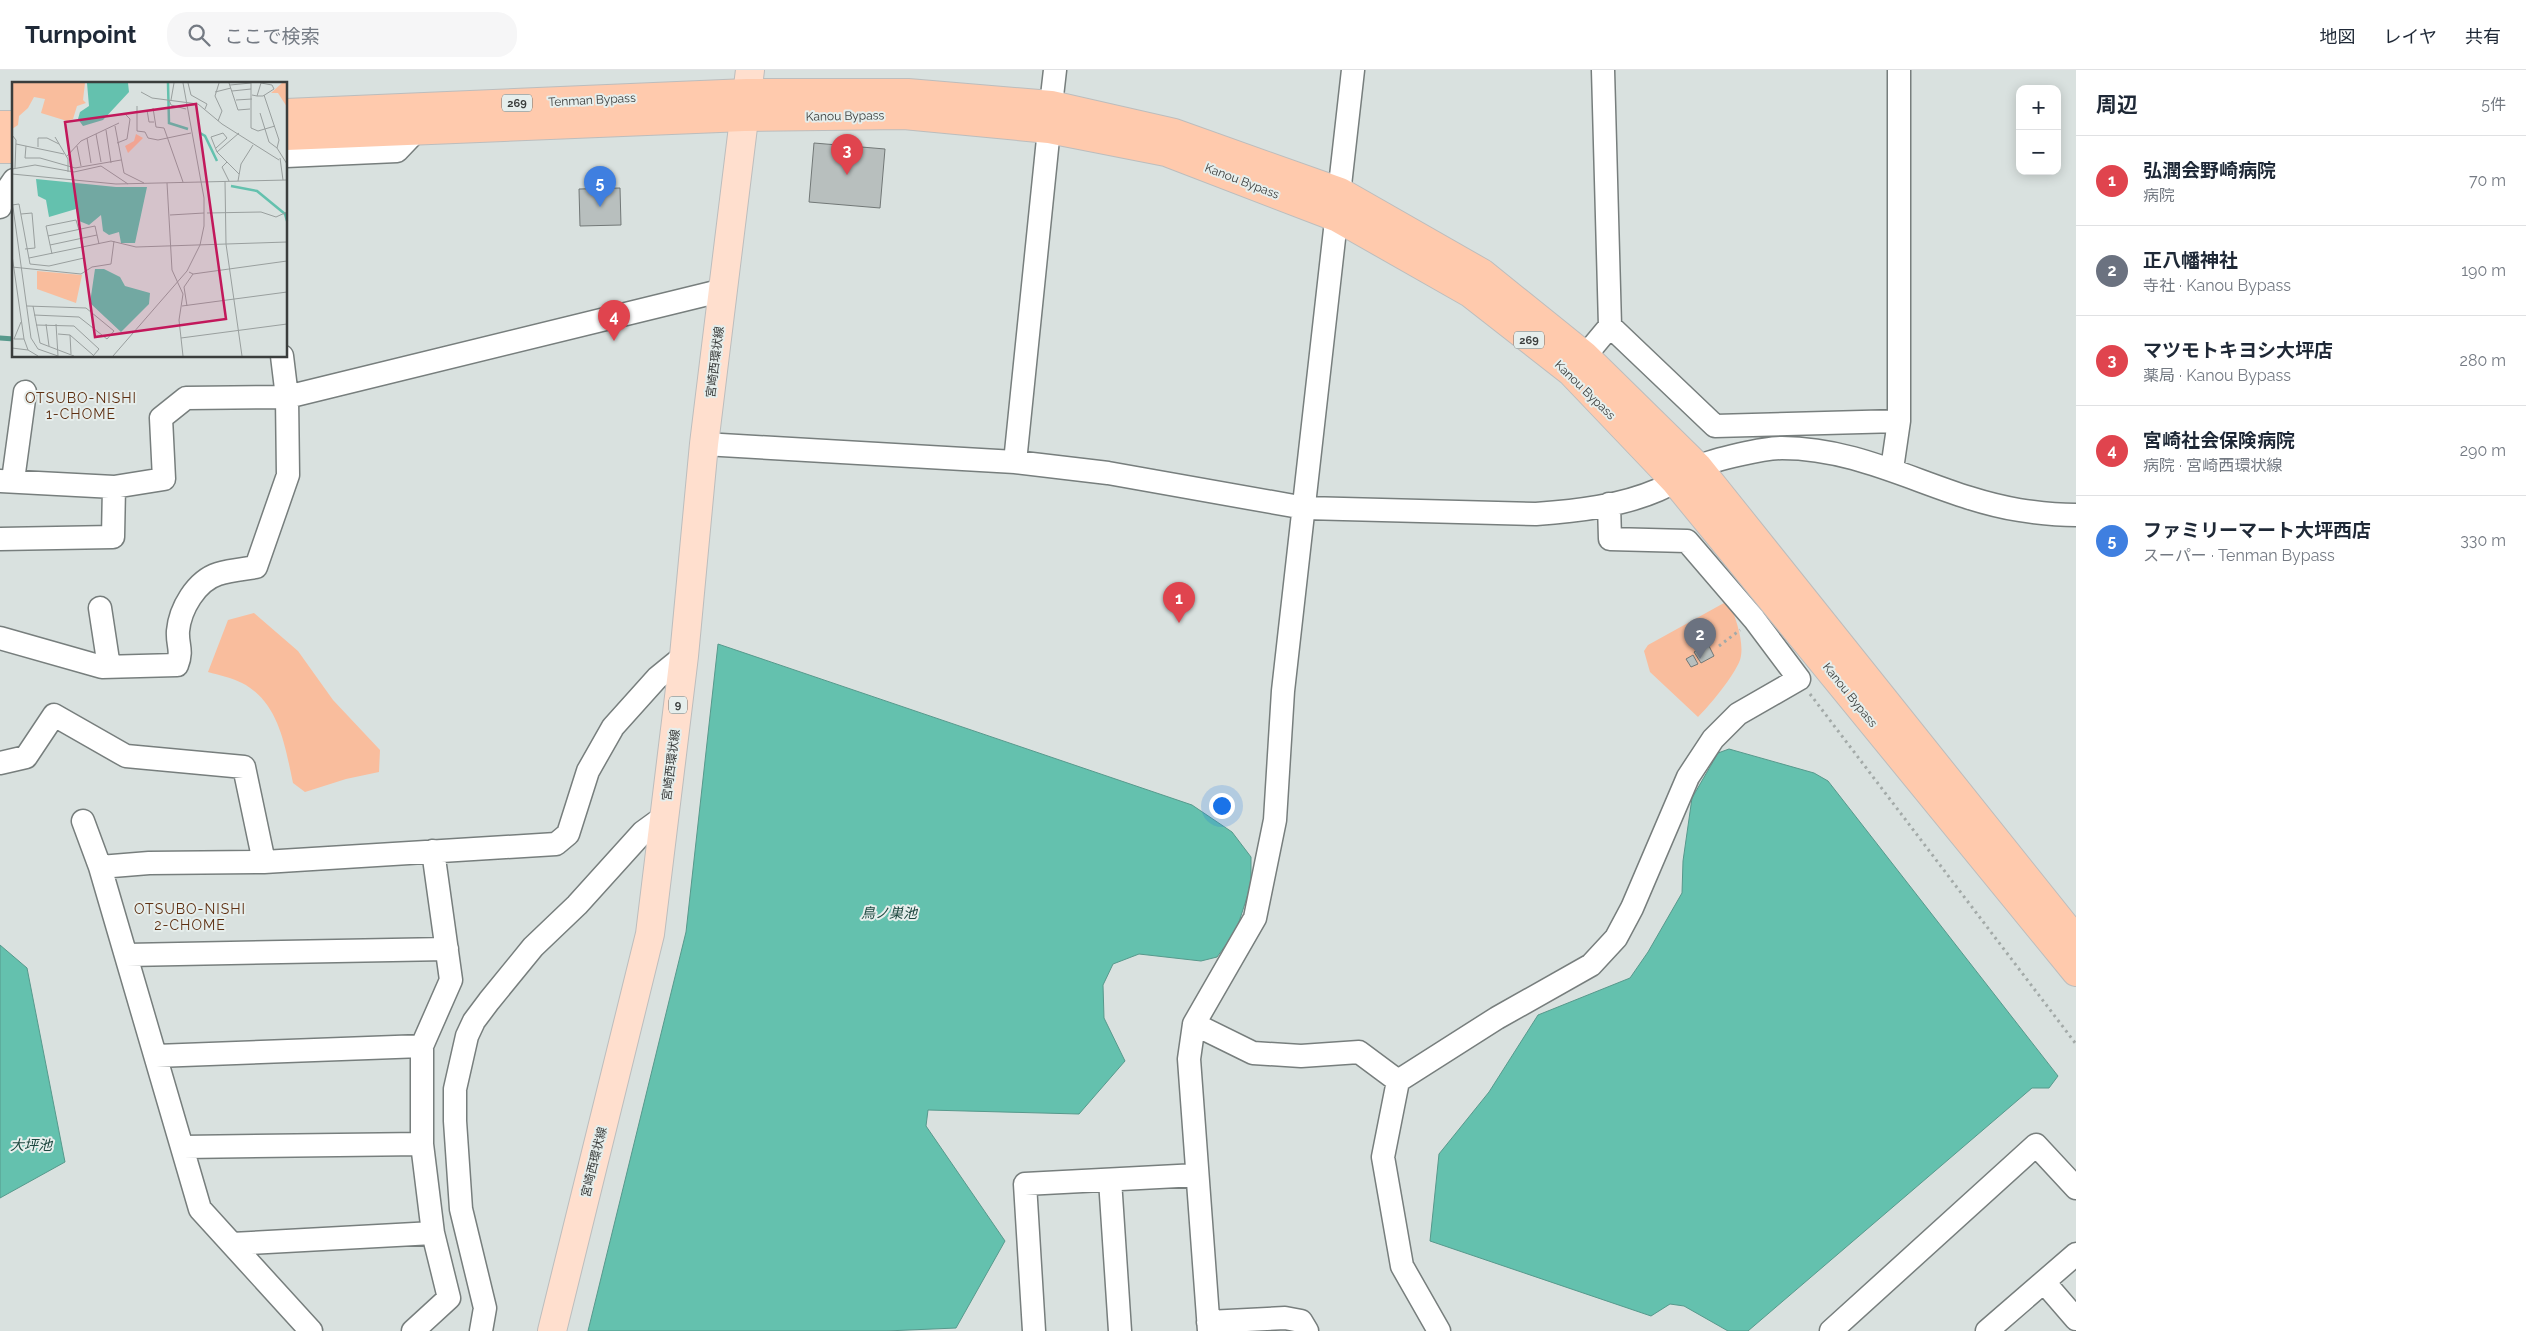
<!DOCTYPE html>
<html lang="ja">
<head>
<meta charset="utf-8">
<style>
  body { margin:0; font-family:Raleway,"Noto Sans JP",sans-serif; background:#f6f6f7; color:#1f2937 }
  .controls { position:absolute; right:15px; top:15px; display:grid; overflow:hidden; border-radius:10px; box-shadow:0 2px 12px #0003 }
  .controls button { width:45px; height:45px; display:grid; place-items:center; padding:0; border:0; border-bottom:1px solid #e0e1e3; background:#fff; color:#1f2937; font:25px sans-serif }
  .you { position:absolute; left:1221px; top:735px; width:18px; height:18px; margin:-12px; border:4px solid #fff; border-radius:50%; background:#1a73e8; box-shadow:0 0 0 8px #1a73e833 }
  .badge { display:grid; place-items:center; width:32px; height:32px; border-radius:50%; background:#985328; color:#fff; font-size:16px; font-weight:700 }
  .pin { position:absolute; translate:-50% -41px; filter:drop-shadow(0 1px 2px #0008) }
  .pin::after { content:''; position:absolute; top:26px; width:18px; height:15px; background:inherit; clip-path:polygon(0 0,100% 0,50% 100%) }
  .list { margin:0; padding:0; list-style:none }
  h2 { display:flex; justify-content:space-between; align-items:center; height:65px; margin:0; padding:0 20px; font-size:21px }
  h2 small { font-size:16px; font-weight:400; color:#747a83 }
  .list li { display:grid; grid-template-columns:32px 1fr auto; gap:15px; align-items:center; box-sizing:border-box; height:90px; padding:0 20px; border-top:1px solid #e0e1e3 }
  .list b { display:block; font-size:19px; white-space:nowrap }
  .list p { margin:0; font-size:16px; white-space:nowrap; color:#747a83 }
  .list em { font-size:16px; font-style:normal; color:#747a83 }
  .icon { flex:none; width:28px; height:28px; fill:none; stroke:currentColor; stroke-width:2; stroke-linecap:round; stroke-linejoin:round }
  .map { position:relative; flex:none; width:2076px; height:1261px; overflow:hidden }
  header { display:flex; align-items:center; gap:30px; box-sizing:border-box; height:70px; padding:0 25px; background:#fff; border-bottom:1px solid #e0e1e3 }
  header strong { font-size:24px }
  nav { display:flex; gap:28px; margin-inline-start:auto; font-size:18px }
  .search { width:350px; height:45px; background:#f6f6f7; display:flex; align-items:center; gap:12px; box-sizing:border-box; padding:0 18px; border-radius:20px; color:#747a83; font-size:19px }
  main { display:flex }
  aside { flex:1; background:#fff }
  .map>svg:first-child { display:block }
  .green { fill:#f9bd9d }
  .water { fill:#64c1ae; stroke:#57998c }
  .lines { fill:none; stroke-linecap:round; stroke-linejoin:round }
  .stream { stroke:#57998c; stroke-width:5 }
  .building { fill:#b8bfbe; stroke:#727877 }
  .minor-casing { stroke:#777e7d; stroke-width:25 }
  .major-casing { stroke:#bcbdbd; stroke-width:30 }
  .highway-casing { stroke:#bcbdbd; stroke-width:30 }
  .path { stroke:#a3aaa8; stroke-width:3; stroke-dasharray:2.5 4; stroke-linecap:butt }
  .minor { stroke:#fff; stroke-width:22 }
  .major { stroke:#ffdfce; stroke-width:28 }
  .highway { stroke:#ffcaad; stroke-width:28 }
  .labels { text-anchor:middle; stroke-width:4; stroke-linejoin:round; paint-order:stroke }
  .shield { fill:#e6eeec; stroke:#6e7271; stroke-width:1 }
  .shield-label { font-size:11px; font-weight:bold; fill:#3a3d3c }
  .street-label { font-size:12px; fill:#3a3d3c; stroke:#e6eeec }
  .neighbourhood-label { font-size:14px; letter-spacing:1px; fill:#5e2f11; stroke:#e6eeec }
  .water-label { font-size:14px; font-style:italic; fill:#1d473f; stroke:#e6eeec }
  .inset-river { fill:none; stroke:#64c1ae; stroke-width:2.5 }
  .inset-road { fill:none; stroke:#999f9e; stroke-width:1 }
  .view { fill:#c2185b; fill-opacity:0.15; stroke:#c2185b; stroke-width:2.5 }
  .inset-edge { fill:none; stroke:#3a3d3c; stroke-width:2.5 }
</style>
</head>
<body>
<header>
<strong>Turnpoint</strong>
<div class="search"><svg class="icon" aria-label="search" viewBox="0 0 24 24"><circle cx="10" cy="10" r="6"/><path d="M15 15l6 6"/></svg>ここで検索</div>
<nav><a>地図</a><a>レイヤ</a><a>共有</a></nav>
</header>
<main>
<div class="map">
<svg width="2076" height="1261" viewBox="0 0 2076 1261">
  <rect width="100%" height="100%" fill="#d9e1df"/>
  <path class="green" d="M1724,533L1731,536C1736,550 1745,574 1740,590C1734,606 1710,635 1698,647L1650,602L1644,581L1648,575Z
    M254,543L298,581L333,630L380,680L379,702L346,709L305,722L293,713C285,676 279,632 242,613C232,608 219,605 208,602L228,550Z"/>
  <path class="water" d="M718,574L1192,735L1232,762L1251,787V815L1236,861L1217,887L1201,891L1139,884L1113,894L1103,915L1104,948L1125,991L1079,1044L928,1040L926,1056L1005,1171L956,1258L886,1261H588L686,862Z
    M1729,679L1814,703L1828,711L2058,1006L2049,1018H2032L1748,1261H1728L1684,1236L1670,1234L1651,1246L1430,1171L1439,1084L1489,1022L1538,945L1630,908L1648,882L1682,823L1683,791L1692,728L1718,683Z
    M0,875L27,898L65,1092L0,1128Z"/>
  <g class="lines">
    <path class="stream" d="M0,268L14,269"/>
  </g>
  <path class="building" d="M814,73L885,79L880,138L809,132Z
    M620,118L621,155L580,156L579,119Z
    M1708,574L1714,586L1701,593L1694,582Z
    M1693,585L1698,594L1691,597L1686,589Z"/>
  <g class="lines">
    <defs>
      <path id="minor" d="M1051,35L1055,0
        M286,86L397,81L417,60
        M0,137L3,126L14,110
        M1610,256L1715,356L1899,351
        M1585,286L1610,256L1603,0
        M704,374L1015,392L1108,403L1305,438L1536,444C1577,441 1621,436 1658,420C1672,414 1684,403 1698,397C1715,389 1764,378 1782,378C1868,378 1938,427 2019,440C2038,443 2057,445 2076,445
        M1015,392L1049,59
        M1892,399L1899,351V0
        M13,410L25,322
        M0,411L114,417L164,409L161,348L186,328L287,327L724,220
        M0,469L113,467L114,417
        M100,538L109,597
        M0,568L102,597L177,595C183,580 177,575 178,561C180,539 196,511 218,504C230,500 244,499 256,497L288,405L287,327L282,286
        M0,693L26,687L54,645L126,686L244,697L264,792
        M83,751L100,797L200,1139L311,1261
        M100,797L149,793L264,792L556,774L568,764L588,701L613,657L657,608L684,586
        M127,885L447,879
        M1194,954L1253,983L1301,986L1359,982L1398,1011
        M156,986L422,976
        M183,1077L422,1074
        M1110,1110L1120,1261
        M232,1174L433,1163
        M2044,1212L2076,1249
        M1208,1252L1285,1248L1301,1251L1307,1261
        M413,1261L449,1228L433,1163L422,1074V976L451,910L433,781
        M481,1261L485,1238L461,1139L455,1051V1019L467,966L474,951L489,931L533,877L577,835L643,762L665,746
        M1034,1261L1025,1114L1197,1105
        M1209,1261L1189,989L1194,954L1255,848L1275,750L1283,621L1353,0
        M1439,1261L1402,1196L1383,1087L1398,1011L1497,948L1591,895L1616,868L1632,838L1688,707L1713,669L1738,644L1799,609L1754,549L1687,471L1610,469L1609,434
        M1831,1261L2036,1075L2076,1118
        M1987,1261L2076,1184"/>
      <path id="major" d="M552,1261L650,864L684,586L704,374L750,0"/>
      <path id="highway" d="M286,43L747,23H908L1051,35L1174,63L1340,122L1482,203L1585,286L1698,397L2076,870
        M0,55H14
        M286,66L744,47L904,45L1049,59L1166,82L1338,148L1470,223L1571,302L1674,410L2076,902
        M0,79H14"/>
    </defs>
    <use href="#minor" class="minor-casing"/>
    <use href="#major" class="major-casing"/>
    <use href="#highway" class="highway-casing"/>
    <path class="path" d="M1719,576L1740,560
      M1810,624L2076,974"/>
    <use href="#minor" class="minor"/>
    <use href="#major" class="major"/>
    <use href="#highway" class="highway"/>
  </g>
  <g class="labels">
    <g class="shield">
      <rect x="502" y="24.5" width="30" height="17" rx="4"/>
      <rect x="1514" y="261.5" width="30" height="17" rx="4"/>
      <rect x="669" y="626.5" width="18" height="17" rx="4"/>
    </g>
    <g class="shield-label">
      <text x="517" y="37">269</text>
      <text x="1529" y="274">269</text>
      <text x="678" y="639">9</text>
    </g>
    <g class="street-label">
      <text transform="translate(592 30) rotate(-3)" y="4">Tenman Bypass</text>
      <text transform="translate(845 46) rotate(-1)" y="4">Kanou Bypass</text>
      <text transform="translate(1242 111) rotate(21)" y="4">Kanou Bypass</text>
      <text transform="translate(715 292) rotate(-83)" y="4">宮崎西環状線</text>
      <text transform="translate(1585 320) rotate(44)" y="4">Kanou Bypass</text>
      <text transform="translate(1850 625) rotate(51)" y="4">Kanou Bypass</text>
      <text transform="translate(671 695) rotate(-83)" y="4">宮崎西環状線</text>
      <text transform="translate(594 1092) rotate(-76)" y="4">宮崎西環状線</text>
    </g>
    <g class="neighbourhood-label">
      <text x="81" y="333">OTSUBO-NISHI<tspan x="81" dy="16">1-CHOME</tspan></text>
      <text x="190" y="844">OTSUBO-NISHI<tspan x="190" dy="16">2-CHOME</tspan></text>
    </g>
    <g class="water-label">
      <text x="889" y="848">鳥ノ巣池</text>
      <text x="31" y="1080">大坪池</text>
    </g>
  </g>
  <g transform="translate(12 12)">
    <rect width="275" height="275" fill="#d9e1df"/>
    <path d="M0,1H73L71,18L74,21L65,24L61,37L55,39L29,31L33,17L22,15L16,26L7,34L6,43L0,47ZM270,1H275V25L266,11H259ZM124,52L131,56L116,71L113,64L122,59ZM25,189L70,193L64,221L25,207Z" fill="#f9bd9d"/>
    <path d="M75,1H116L117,10L91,38L71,44L66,37L68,30L77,24ZM24,97L104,105H135L123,161H109L107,150L97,153L91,149L89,133L77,143L67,139L64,127L37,135L34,118L26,114ZM83,187H92L108,195L113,204L138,211L137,222L109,250L78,221Z" fill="#64c1ae"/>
    <path class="inset-river" d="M156,1L157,41L176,47M188,51L193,54L205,79M219,104L245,109L273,132L275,139"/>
    <path class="inset-road" d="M176,1L179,13L195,22L193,27M217,1L226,28L238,27M239,1V46L246,49L263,44M218,3L239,1M220,9L239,7M129,10L140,16L186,22L210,42L267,78M203,10L219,6M240,13L245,14H251L262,7L260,3L249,1L245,14M252,13L267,58L265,66L275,82M157,18L159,23L174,27M159,18L162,1M224,18L240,17M125,24V49L133,50L136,56L146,58L179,51M141,26L144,45L152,46L171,100M135,28L137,40H142M248,31L257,60L265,66M206,39L210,29L203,14L207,1M103,44L112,91L132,101M94,48L99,81M84,52L89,80M0,53L4,58L3,86M43,55L56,77V90M75,56L79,81M105,61L115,57L118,37L112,31M4,62L52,72M14,64L13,76H28L63,86L109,78M65,64L69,84M26,65V56H35L47,62M204,66L215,56L211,51L199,55L205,70M54,75L69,59L107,41M268,76L271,98M215,80L210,85L217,99M0,87L23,83L62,90L89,84L116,102M0,92L104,102L275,98M227,92L205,70L227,51M213,99L214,162L230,274M226,99L229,82L241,63M155,101L160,188L171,212L167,238L171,274M0,118L19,256L26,267L46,274M0,123L7,122L18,182L37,184L72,176L71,165M195,131L249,130L264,135L275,130M9,132L20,131L23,166L13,167M158,133L192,131M36,154L83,144L87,162M38,163L85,153M40,172L34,144L64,138L67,148M0,173L12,257L16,268L26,274M17,176L99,159L124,165L275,160M0,185L69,192L80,185L99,182L102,159M177,190L181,192L275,179M15,224L74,226L102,249L95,257L67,235L22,233M21,224L28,261L62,274M170,224L275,210M175,224L172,205L181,192M9,240L2,257H12M34,242L37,264M44,242L46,274M24,243L62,244L87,267L81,274M46,252L58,253L81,273M58,253L59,272M169,256L275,242M0,266L16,268M101,274L175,189L188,163L192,144V116L171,1"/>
    <path class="view" d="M184,22L214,237L83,255L53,40Z"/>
    <rect width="275" height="275" class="inset-edge"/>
  </g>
</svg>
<div class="controls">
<button>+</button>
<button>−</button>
</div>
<div class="you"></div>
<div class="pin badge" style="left:1179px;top:553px;background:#e0444e">1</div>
<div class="pin badge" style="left:1700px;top:589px;background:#6b7280">2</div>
<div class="pin badge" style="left:847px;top:105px;background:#e0444e">3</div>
<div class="pin badge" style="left:614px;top:271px;background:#e0444e">4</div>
<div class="pin badge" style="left:600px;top:137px;background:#3f7fe0">5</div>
</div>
<aside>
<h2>周辺<small>5件</small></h2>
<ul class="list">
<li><span class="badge" style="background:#e0444e">1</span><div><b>弘潤会野崎病院</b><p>病院</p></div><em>70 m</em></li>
<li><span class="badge" style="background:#6b7280">2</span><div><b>正八幡神社</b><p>寺社 · Kanou Bypass</p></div><em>190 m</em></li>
<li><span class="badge" style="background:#e0444e">3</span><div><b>マツモトキヨシ大坪店</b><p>薬局 · Kanou Bypass</p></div><em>280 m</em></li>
<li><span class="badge" style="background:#e0444e">4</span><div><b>宮崎社会保険病院</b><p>病院 · 宮崎西環状線</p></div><em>290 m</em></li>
<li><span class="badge" style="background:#3f7fe0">5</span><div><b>ファミリーマート大坪西店</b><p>スーパー · Tenman Bypass</p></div><em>330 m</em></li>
</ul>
</aside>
</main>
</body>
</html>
